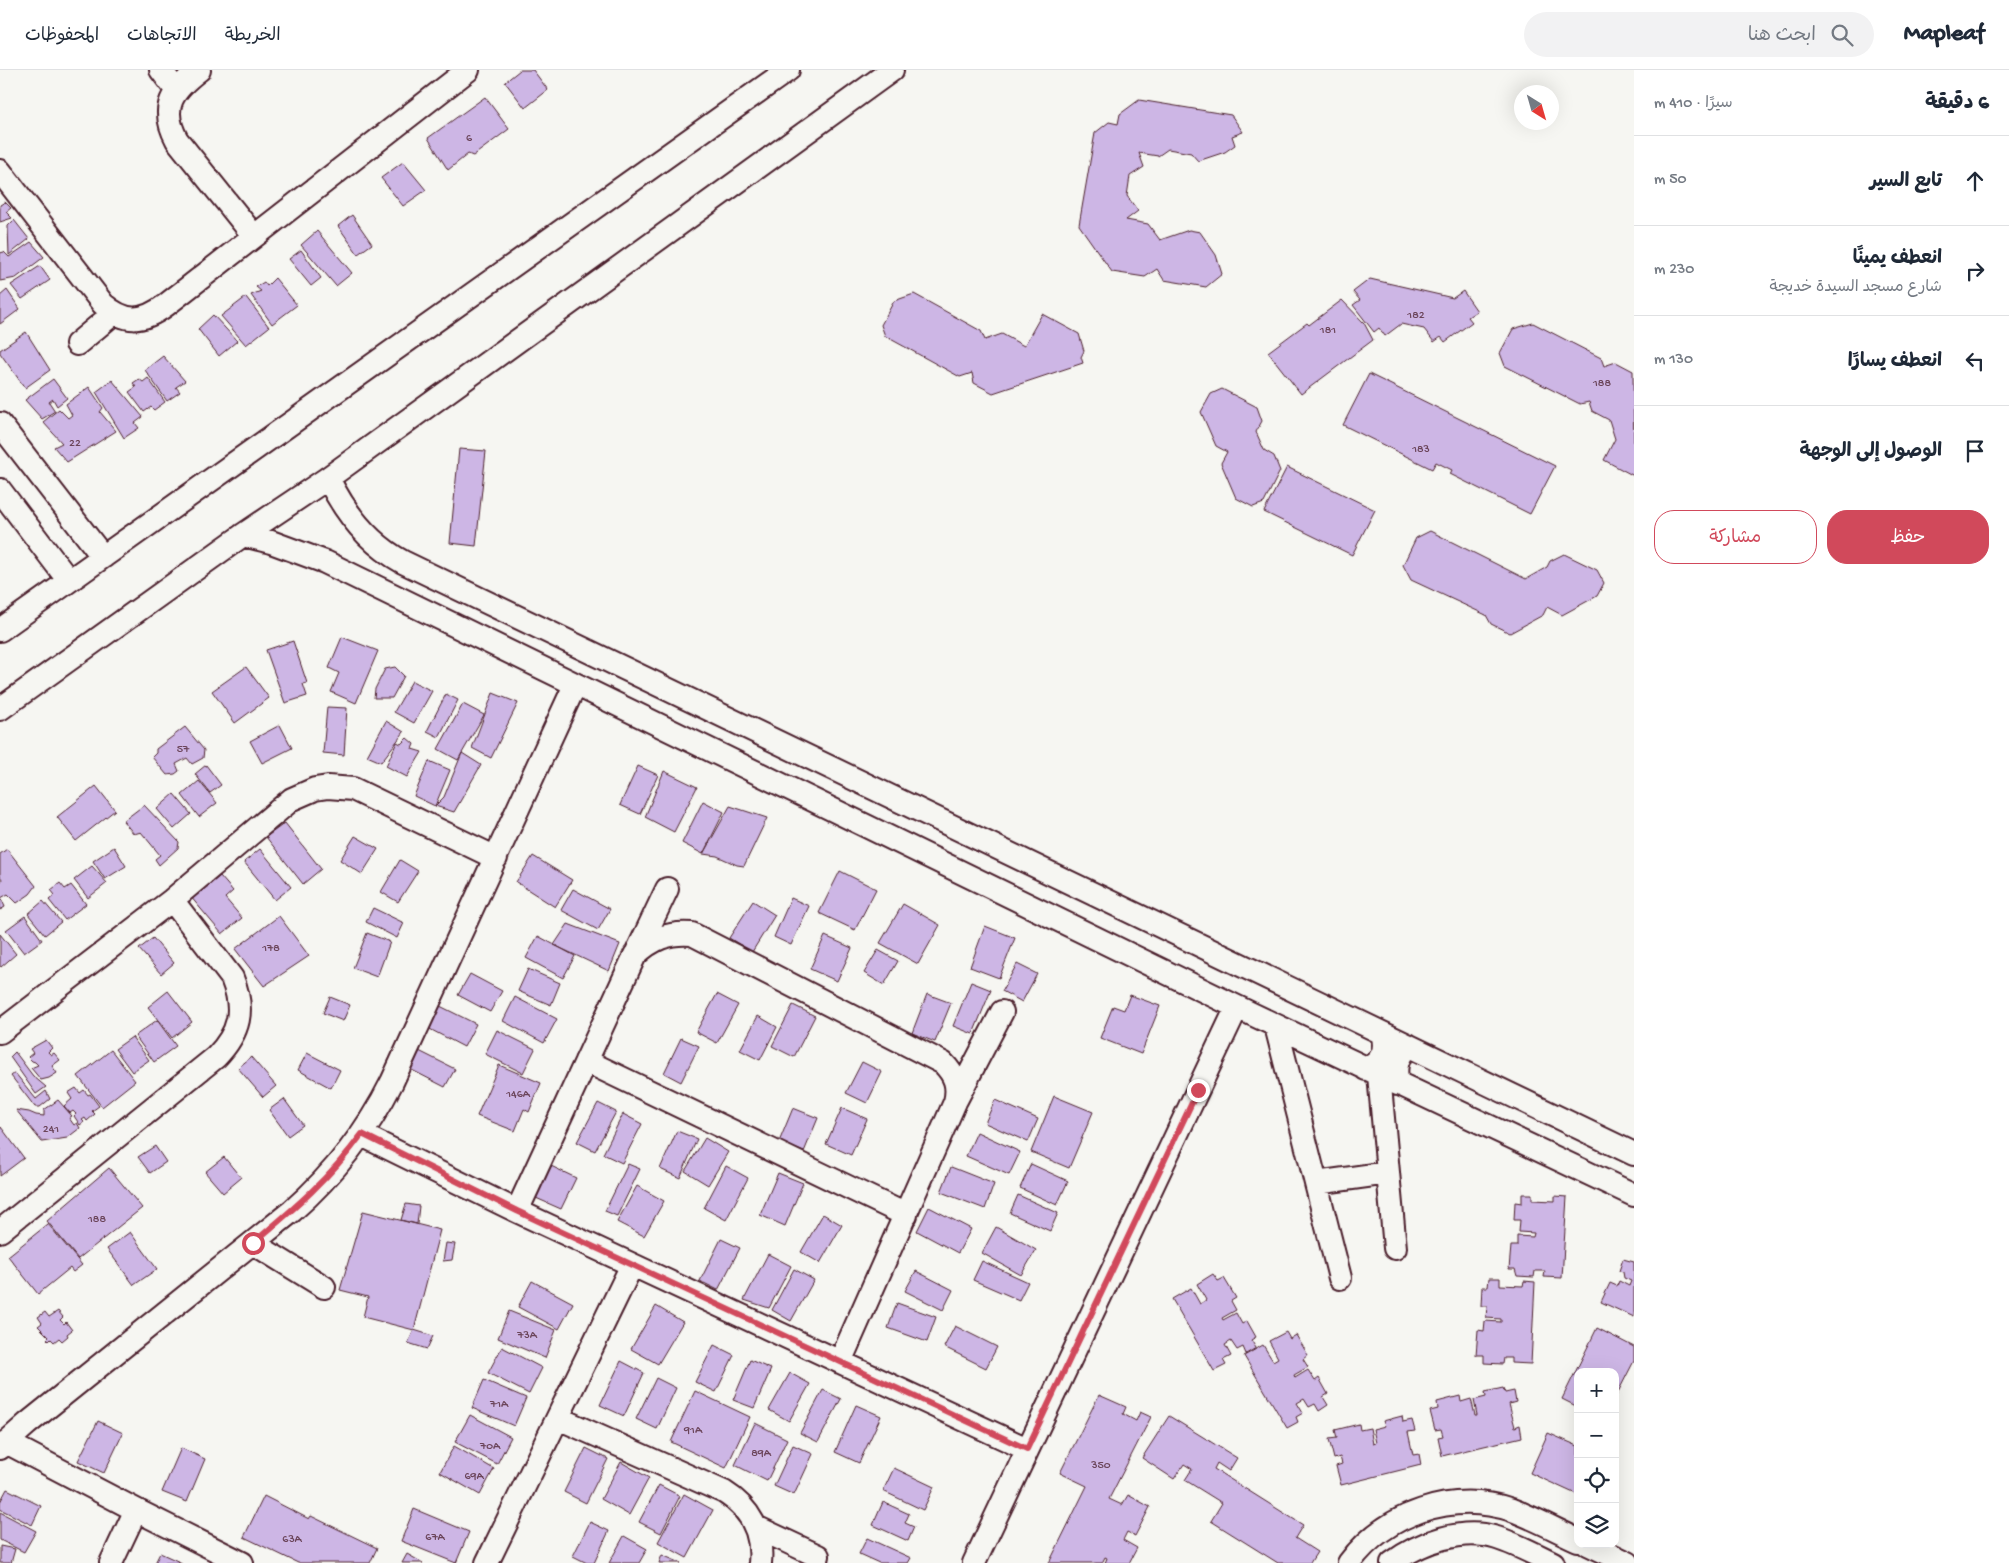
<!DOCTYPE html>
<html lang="ar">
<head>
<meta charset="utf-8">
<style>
  body { margin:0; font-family:"Gochi Hand","Playpen Sans Arabic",sans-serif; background:#f2f2f3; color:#1f2937; direction:rtl }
  .controls { position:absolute; right:15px; bottom:15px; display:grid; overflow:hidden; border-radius:10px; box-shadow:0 5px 20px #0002 }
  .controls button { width:45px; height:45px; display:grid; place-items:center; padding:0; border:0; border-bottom:1px solid #e0e1e3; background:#fff; color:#1f2937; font:25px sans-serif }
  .compass { position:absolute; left:1514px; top:15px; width:45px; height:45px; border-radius:50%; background:#fff; box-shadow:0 5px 20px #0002; rotate:143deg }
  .stop { position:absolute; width:15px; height:15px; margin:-11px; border:4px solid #d1495b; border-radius:50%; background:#fff }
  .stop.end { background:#d1495b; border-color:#fff; box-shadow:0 1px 5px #0008 }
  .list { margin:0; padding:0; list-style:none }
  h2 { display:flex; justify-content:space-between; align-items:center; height:65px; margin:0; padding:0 20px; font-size:21px }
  h2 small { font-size:16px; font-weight:400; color:#747a83 }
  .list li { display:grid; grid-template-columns:32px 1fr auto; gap:15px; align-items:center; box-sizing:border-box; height:90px; padding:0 20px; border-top:1px solid #e0e1e3 }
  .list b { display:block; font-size:19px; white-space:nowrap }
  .list p { margin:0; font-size:16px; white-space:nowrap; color:#747a83 }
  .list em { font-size:16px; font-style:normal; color:#747a83 }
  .actions { display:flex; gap:10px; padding:15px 20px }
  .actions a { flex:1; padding:11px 0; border:1px solid #d1495b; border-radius:20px; text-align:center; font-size:18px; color:#d1495b }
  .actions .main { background:#d1495b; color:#fff }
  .icon { flex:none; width:28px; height:28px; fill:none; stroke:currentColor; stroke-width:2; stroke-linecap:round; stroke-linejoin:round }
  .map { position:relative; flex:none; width:1634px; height:1493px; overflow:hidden; direction:ltr }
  header { display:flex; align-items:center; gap:30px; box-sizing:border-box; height:70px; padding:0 25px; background:#fff; border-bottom:1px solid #e0e1e3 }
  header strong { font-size:24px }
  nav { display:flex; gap:28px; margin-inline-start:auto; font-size:18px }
  .search { width:350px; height:45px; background:#f2f2f3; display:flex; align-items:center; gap:12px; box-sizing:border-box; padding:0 18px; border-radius:28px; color:#747a83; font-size:19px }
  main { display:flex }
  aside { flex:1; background:#fff }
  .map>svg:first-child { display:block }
  .building { fill:#cdb6e5; stroke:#4a1f2b }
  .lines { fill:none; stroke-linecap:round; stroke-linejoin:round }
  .minor-casing { stroke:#4a1f2b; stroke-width:26 }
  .minor { stroke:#f6f6f2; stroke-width:22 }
  .route { stroke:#d1495b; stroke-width:6 }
  .labels { text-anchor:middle; stroke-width:4; stroke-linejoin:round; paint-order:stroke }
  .number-label { font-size:12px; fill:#6b455a }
</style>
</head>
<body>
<header>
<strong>Mapleaf</strong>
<div class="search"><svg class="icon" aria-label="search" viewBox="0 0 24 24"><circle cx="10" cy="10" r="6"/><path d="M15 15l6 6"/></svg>ابحث هنا</div>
<nav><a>الخريطة</a><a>الاتجاهات</a><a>المحفوظات</a></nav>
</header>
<main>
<aside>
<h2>6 دقيقة<small>سيرًا · 410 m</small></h2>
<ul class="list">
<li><svg class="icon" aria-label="ahead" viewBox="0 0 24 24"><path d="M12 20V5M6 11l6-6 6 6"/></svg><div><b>تابع السير</b></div><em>50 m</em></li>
<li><svg class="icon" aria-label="right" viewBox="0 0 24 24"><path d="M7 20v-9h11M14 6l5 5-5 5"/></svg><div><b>انعطف يمينًا</b><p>شارع مسجد السيدة خديجة</p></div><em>230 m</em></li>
<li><svg class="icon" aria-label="left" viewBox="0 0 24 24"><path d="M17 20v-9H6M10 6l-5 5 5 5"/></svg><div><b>انعطف يسارًا</b></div><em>130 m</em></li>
<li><svg class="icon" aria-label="arrive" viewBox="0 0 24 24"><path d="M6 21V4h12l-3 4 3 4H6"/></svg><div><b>الوصول إلى الوجهة</b></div></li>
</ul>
<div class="actions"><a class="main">حفظ</a><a>مشاركة</a></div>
</aside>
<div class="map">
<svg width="1634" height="1493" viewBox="0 0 1634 1493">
  <rect width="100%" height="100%" fill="#f6f6f2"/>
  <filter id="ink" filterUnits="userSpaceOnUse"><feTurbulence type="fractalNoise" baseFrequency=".02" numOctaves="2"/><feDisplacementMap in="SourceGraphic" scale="10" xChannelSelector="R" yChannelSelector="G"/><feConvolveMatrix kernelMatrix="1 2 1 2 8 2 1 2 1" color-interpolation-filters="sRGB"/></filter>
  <g filter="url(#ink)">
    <path class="building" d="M520,0H533L548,20L525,38L505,12Z
      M485,27L509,59L473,86L468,84L448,100L428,68Z
      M1139,30L1231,45L1243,62L1232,66L1235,75L1225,82L1198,91L1191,83L1168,79L1158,86L1139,83L1144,97L1130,106L1127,126L1138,141L1126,150L1148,154L1160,170L1189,160L1200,162L1216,185L1222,204L1206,217L1164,210L1157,199L1145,207L1112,202L1079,155L1095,63L1109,52L1118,54L1120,44Z
      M403,92L426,120L403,136L381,108Z
      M5,132L11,138L6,142L12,148L0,152V135Z
      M352,145L372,174L358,184L338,156Z
      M14,150L29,169L9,185L8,156Z
      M317,161L352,203L336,216L301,175Z
      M31,172L44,187L16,208L0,211V183L4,182L9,187Z
      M301,180L321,208L311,216L289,189Z
      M40,196L50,210L22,229L11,215Z
      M275,208L297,235L272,254L251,225L261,221L256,217L264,212L267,216Z
      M1370,209L1453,228L1463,221L1477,241L1468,247L1472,252L1445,272L1441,267L1434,272L1424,259L1401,254L1385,266L1379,258L1374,262L1353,235L1360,230L1353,222Z
      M7,220L20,239L0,254V226Z
      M914,224L981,261L985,270L1002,264L1024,276L1042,244L1079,264L1084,281L1081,287L1083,293L993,323L974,313L972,303L960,307L885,266L881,255L894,231Z
      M246,227L269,257L246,275L221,246Z
      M1342,230L1364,253L1373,270L1301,324L1268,282L1307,253L1309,255Z
      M213,245L237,271L219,286L198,259Z
      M1533,253L1601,288L1604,296L1616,292L1633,301L1634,406L1604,390L1615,369L1609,350L1592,341L1589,332L1580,334L1505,296L1500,283L1513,259Z
      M26,262L50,300L25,318L0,283V280Z
      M163,286L185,311L176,317L180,322L167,331L145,300Z
      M1369,304L1555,396L1530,444L1450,404L1452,400L1436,392L1432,399L1343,355Z
      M148,308L165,332L154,340L151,337L144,342L129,322L136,317L133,313L139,309L143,312Z
      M53,309L67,328L57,336L53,329L49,332L55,341L42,349L25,330Z
      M112,310L143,347L135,353L139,358L124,368L96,322Z
      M89,317L103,338L100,342L116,361L67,392L54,377L62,373L43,352L59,339L68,348L72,345L66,334Z
      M1222,319L1257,337L1262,351L1256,362L1264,380L1274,386L1280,401L1264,433L1253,437L1236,428L1221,393L1227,382L1216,376L1201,342L1211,324Z
      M459,379L486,381L476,476L450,473Z
      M1287,397L1375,440L1352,485L1264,442Z
      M1430,461L1526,509L1547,497L1550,491L1564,484L1597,500L1604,513L1597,526L1562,545L1547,537L1543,545L1510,563L1491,554L1486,545L1411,510L1403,495L1416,468Z
      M342,567L378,581L356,633L331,622L339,603L329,598Z
      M293,571L307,613L303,614L307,626L285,633L266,580Z
      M246,597L269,628L235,653L212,621Z
      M395,597L404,606L392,628H374L375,619L385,599Z
      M412,611L432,621L414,653L394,642Z
      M493,623L518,633L491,688L472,678Z
      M446,624L458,630L439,667L427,661Z
      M463,634L484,645L458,690L438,679Z
      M327,637L347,638L344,685L323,683Z
      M386,651L404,662L381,692L367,686Z
      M280,655L292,678L262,693L250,671Z
      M185,657L204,680L203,688L192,694L187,688L176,694L179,701L175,704L167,705L152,687L156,683V679Z
      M407,668L414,674L412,679L422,682L407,707L386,696L397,672L401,674Z
      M462,683L481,695L454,742L435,736L444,727Z
      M429,691L450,700L435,736L414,726Z
      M206,695L221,715L210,723L195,704Z
      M638,696L658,705L640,744L620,735Z
      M664,701L697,717L674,762L645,747Z
      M199,711L217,733L199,747L182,725Z
      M96,716L115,740L76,771L57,747Z
      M174,724L191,744L174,759L157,739Z
      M703,731L724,742L703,784L682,773Z
      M144,735L179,772L178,778L159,795L155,789L160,785L141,762L134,764L123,751Z
      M730,736L767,748L744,796L737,795L717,786L703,784Z
      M285,753L321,799L303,814L266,767Z
      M355,766L378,779L362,804L340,790Z
      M114,777L126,796L105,809L93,791Z
      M7,779L36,816L30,824L17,833L8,824L1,828L5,837L0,840V813L2,809L0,806V784Z
      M260,779L291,817L275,830L244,792Z
      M533,786L572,810L555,837L516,812Z
      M400,790L418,801L398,832L381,822Z
      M92,796L107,813L88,828L74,810Z
      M840,801L876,819L855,860L819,843Z
      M220,806L233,821L225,828L242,848L222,864L190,826L205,814L207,817Z
      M60,813L65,819L71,815L86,834L65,850L49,830L55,825L51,820Z
      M573,819L610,839L598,860L561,840Z
      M791,828L809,836L791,875L774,867Z
      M43,831L61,852L45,865L28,844Z
      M753,831L775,845L752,882L729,868Z
      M903,834L940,855L918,894L880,873Z
      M373,838L404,853L397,868L366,852Z
      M25,846L42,870L24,883L6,860Z
      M279,846L309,886L264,916L235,879Z
      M568,854L620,874L609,901L554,875Z
      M985,856L1015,868L999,908L970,897Z
      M367,863L390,872L377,907L353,898Z
      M0,864L16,884L1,897L0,896Z
      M538,866L575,886L563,908L526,888Z
      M825,866L852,878L837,911L810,899Z
      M153,868L174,893L161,904L139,879Z
      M878,880L898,891L884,915L864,903Z
      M1017,894L1037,904L1022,932L1002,921Z
      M528,899L560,913L551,935L518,921Z
      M470,904L502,921L490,942L458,925Z
      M971,912L991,920L973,964L953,956Z
      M168,921L192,952L172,968L148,937Z
      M717,924L738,935L717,973L696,962Z
      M927,924L951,933L935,972L912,963Z
      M1130,925L1160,936L1141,984L1100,968L1113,936L1124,940Z
      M330,927L350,935L343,951L323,943Z
      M515,927L557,949L544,973L503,951Z
      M436,934L476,954L464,977L424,956Z
      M793,935L815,946L794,987L772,976Z
      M758,946L777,957L760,990L740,980Z
      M157,950L176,976L154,992L135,966Z
      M497,960L535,979L523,1003L485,984Z
      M132,967L149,990L132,1002L115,979Z
      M681,968L699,976L681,1012L664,1003Z
      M46,970L52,978L48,982L51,985L54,983L60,990L52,996L57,1003L49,1008L41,1010L31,998L38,995L35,992L32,991L28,987L33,983L30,979Z
      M111,980L135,1011L102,1037L78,1006Z
      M417,980L455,999L445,1017L408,998Z
      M15,982L33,1006L46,1017L36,1024L10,987Z
      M307,983L340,1000L331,1018L298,1000Z
      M251,987L276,1016L263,1027L238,998Z
      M862,992L882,1002L867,1033L846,1023Z
      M499,995L541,1013L529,1042L524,1039L515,1061L477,1046Z
      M15,1003L36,1029L46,1021L50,1029L40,1037H35L11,1006Z
      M76,1018L80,1023L84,1020L88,1025L90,1024L99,1036L92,1041L95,1044L87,1051L85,1048L82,1050L84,1052L80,1055L74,1046L76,1044L73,1041L70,1043L64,1036L72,1029L68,1023Z
      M1054,1026L1093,1042L1069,1098L1031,1082Z
      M284,1029L303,1055L288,1066L269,1040Z
      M58,1030L72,1046L69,1048L74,1055L77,1053L80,1058L67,1068L42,1072L16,1040L29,1042L36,1045L44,1046V1040Z
      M995,1030L1038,1049L1028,1072L985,1053Z
      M598,1033L616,1042L595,1081L577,1072Z
      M793,1038L818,1048L804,1082L779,1072Z
      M842,1038L867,1049L851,1085L826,1074Z
      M623,1044L642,1054L622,1093L603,1084Z
      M1,1057L24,1088L0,1106V1058Z
      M677,1061L697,1069L680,1108L660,1099Z
      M977,1062L1020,1082L1009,1105L966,1086Z
      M705,1068L728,1082L708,1115L685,1101Z
      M155,1076L166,1092L150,1103L138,1087Z
      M224,1087L241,1108L223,1123L205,1102Z
      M628,1094L640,1099L617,1146L605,1141Z
      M1031,1094L1068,1111L1057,1135L1020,1118Z
      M551,1096L576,1108L561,1139L536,1128Z
      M726,1096L748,1108L726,1150L704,1138Z
      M951,1097L994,1114L985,1139L941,1122Z
      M109,1098L142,1138L78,1189L47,1151Z
      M778,1103L803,1113L785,1156L760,1145Z
      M637,1116L664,1131L644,1166L617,1152Z
      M1522,1124H1532V1130L1555,1131V1126L1567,1127L1562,1208L1544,1207L1545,1201H1535L1534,1207L1517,1206L1515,1199H1509L1511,1176H1517V1166L1533,1167L1534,1163L1519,1162L1520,1150H1514L1515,1132L1522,1133Z
      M1018,1125L1058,1143L1050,1161L1010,1143Z
      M406,1134L419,1136L417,1154L401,1150Z
      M929,1137L971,1159L958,1183L917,1161Z
      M363,1141L440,1160L414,1260L363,1247L368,1227L340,1220Z
      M823,1144L842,1155L820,1193L801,1182Z
      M48,1154L82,1195L73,1202L70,1198L38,1224L8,1186Z
      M996,1157L1036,1180L1021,1205L982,1183Z
      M130,1162L157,1199L134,1215L107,1179Z
      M721,1169L740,1178L718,1220L700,1211Z
      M446,1173L455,1174L452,1190L443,1191Z
      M768,1184L791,1196L769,1238L744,1230Z
      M1623,1189L1634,1192V1247L1601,1232L1610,1213L1617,1216L1619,1211L1629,1216L1631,1211L1624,1208L1623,1202L1619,1201Z
      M982,1191L1028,1212L1019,1230L973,1210Z
      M794,1199L814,1210L791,1251L772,1240Z
      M916,1201L953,1220L943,1240L905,1221Z
      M1213,1204L1218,1211L1224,1208L1236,1228L1231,1231L1236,1240L1222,1248L1223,1250L1236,1243L1242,1254L1247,1251L1256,1267L1251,1270L1256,1278L1246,1284L1243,1277L1237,1280L1231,1271L1225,1275L1231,1286L1223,1290L1226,1295L1214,1301L1172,1229L1191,1218L1200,1234L1206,1230L1197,1214Z
      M1489,1208H1500V1215L1523,1216L1524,1211L1535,1212L1531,1294L1511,1293V1288H1504L1503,1294L1484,1293V1285H1476L1478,1260L1484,1261L1485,1251L1501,1252V1249L1486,1248L1487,1236H1481L1482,1217H1488Z
      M532,1211L573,1233L559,1259L518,1237Z
      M897,1233L936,1247L927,1272L888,1258Z
      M656,1236L683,1252L658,1294L631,1279Z
      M58,1241L63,1247L60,1250L64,1254L66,1252L72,1260L67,1264L68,1266L62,1271L59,1268L54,1272L51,1269L49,1271L47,1269L49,1267L38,1256L42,1253L38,1247L45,1242L49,1247Z
      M509,1241L556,1260L545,1288L498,1268Z
      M955,1256L997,1277L986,1298L944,1277Z
      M1597,1258L1634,1277V1291L1615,1328V1302H1578V1337L1562,1329Z
      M414,1260L433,1266L427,1279L408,1273Z
      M1286,1262L1290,1269L1296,1265L1308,1285L1303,1289L1308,1297L1294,1305L1295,1308L1308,1300L1315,1311L1319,1308L1328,1324L1323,1327L1328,1335L1319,1341L1315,1334L1309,1337L1304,1329L1297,1333L1303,1343L1296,1347L1298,1352L1287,1358L1244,1286L1263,1275L1273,1291L1278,1288L1269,1271Z
      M714,1275L734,1285L716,1322L695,1312Z
      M502,1277L542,1298L529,1324L488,1303Z
      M750,1290L771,1299L754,1338L733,1330Z
      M621,1291L644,1303L624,1346L600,1335Z
      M790,1303L810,1314L789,1351L769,1340Z
      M656,1308L676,1318L657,1359L636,1349Z
      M484,1310L526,1328L514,1356L472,1338Z
      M1503,1318L1505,1323L1514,1321L1516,1332L1509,1334L1515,1357L1520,1355L1522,1367L1442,1386L1438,1367L1443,1366L1441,1359L1435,1360L1430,1341L1438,1339L1437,1332L1460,1326L1461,1332L1471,1329L1475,1345H1477L1474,1330L1486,1327L1485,1322Z
      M823,1320L841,1329L818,1372L800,1363Z
      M695,1321L750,1347L726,1398L671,1372Z
      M1099,1325L1126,1337L1123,1344L1136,1351L1140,1342L1151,1347L1109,1429L1122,1435L1128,1425L1150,1437L1135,1466L1127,1462L1123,1470L1137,1478L1129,1493H1105L1107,1488L1105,1487L1102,1493H1049L1087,1416L1060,1403Z
      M856,1335L881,1346L859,1393L835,1382Z
      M470,1345L511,1367L497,1394L455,1372Z
      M1169,1346L1237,1388L1229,1401L1217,1393L1214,1399L1303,1455L1295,1468L1317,1482L1310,1493H1278L1211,1451L1222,1433L1185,1410L1192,1399L1184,1394L1174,1409L1142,1388Z
      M1402,1346L1403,1352L1412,1350L1415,1361L1408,1362L1413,1385L1419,1384L1421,1395L1341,1415L1336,1396L1342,1394L1340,1387L1334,1389L1329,1369L1337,1368L1335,1360L1359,1354L1360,1360L1370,1358L1373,1374L1376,1373L1373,1359L1385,1356L1383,1351Z
      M98,1351L123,1363L104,1403L78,1391Z
      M755,1353L787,1369L767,1411L735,1395Z
      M1548,1363L1578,1376V1425L1530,1403Z
      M793,1375L813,1384L794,1425L774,1416Z
      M454,1376L494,1399L480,1425L440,1402Z
      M181,1378L205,1389L187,1432L162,1422Z
      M586,1378L608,1389L586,1433L564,1422Z
      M621,1392L649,1408L629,1445L601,1429Z
      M894,1398L934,1417L923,1440L883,1421Z
      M659,1415L680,1426L661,1463L639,1452Z
      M7,1419L41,1436L32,1455L0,1439V1432Z
      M684,1424L713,1440L687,1488L658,1472Z
      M264,1426L309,1449L311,1446L377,1478L370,1493H298L244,1467Z
      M883,1432L909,1444L905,1453L914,1457L908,1471L873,1455Z
      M414,1439L469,1462L456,1493L401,1471Z
      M0,1442L36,1461L24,1482L0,1470Z
      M590,1452L609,1461L594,1493H587L573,1486Z
      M624,1466L647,1479L639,1493H609Z
      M867,1468L911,1488L908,1493H879L859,1484Z
      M0,1476L15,1479L11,1493H0Z
      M160,1483L182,1493H155Z
      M407,1484L423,1493H402Z
      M662,1485L681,1493H659Z"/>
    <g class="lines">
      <defs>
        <path id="minor" d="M161,0L176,20
          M199,0C173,20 159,37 177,70L254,166
          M0,101L103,234C125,253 142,253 166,235L468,0
          M77,274L114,243
          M0,354L103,487
          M328,408C345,443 368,473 403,492L1634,1084
          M0,420L69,511
          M243,465L271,472L325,492L1237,937L1634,1125
          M0,560L788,0
          M0,639L243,465L328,408L892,0
          M637,882L667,819
          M1276,956L1340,1208
          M0,962L172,830L292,729L315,719L328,717L353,719L496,788
          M586,991L906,1145
          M1366,999C1382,992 1387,980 1382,963
          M1379,1005L1395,1178
          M1398,1014C1394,998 1397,987 1408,975
          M956,1030L1002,942
          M362,1065L517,1141L1027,1379
          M1316,1113L1388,1103
          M517,1141L635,885C652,869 668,862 692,864L943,993C955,1005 959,1016 955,1032L840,1292
          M0,1161L216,987C240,962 245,940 232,908L172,830
          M253,1173L324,1217
          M558,1348L724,1422C750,1438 763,1463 760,1493
          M6,1372L136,1440L242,1493
          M0,1378L27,1354L292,1141C334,1104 367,1062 392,1012L575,615
          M756,1457L818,1486
          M1588,1474L1628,1493
          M111,1493L136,1440
          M487,1493L632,1195
          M974,1493L1237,937
          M1349,1493C1386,1443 1452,1420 1512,1440C1534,1448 1556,1460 1578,1470
          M1392,1493C1420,1472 1463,1457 1497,1468C1516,1474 1535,1484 1553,1493"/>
      </defs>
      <use href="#minor" class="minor-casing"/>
      <use href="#minor" class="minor"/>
    </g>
  </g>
  <g class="lines" filter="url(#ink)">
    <path class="route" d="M253,1173C295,1138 329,1109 362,1064L517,1141L1027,1379L1198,1020"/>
  </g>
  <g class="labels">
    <g class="number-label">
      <text x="469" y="71">6</text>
      <text x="1416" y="248">182</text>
      <text x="1328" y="263">181</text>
      <text x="1602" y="316">188</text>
      <text x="75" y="376">22</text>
      <text x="1421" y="382">183</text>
      <text x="183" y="682">57</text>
      <text x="271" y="881">178</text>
      <text x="518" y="1027">146A</text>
      <text x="51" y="1062">241</text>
      <text x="97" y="1152">188</text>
      <text x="527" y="1268">73A</text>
      <text x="499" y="1337">71A</text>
      <text x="693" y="1363">91A</text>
      <text x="490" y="1379">70A</text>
      <text x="761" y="1386">89A</text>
      <text x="1101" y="1398">350</text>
      <text x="474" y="1409">69A</text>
      <text x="435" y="1470">67A</text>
      <text x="292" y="1472">63A</text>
    </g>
  </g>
</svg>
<div class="controls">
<button>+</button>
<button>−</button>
<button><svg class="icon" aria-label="locate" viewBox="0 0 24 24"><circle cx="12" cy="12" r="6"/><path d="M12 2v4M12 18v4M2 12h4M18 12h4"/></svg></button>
<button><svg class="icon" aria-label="layers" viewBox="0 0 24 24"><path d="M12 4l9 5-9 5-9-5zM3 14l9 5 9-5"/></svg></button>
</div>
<svg class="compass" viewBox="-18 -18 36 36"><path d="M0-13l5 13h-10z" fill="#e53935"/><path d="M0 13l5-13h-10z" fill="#747a83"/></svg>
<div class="stop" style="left:253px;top:1173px"></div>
<div class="stop end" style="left:1198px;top:1020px"></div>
</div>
</main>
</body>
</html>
